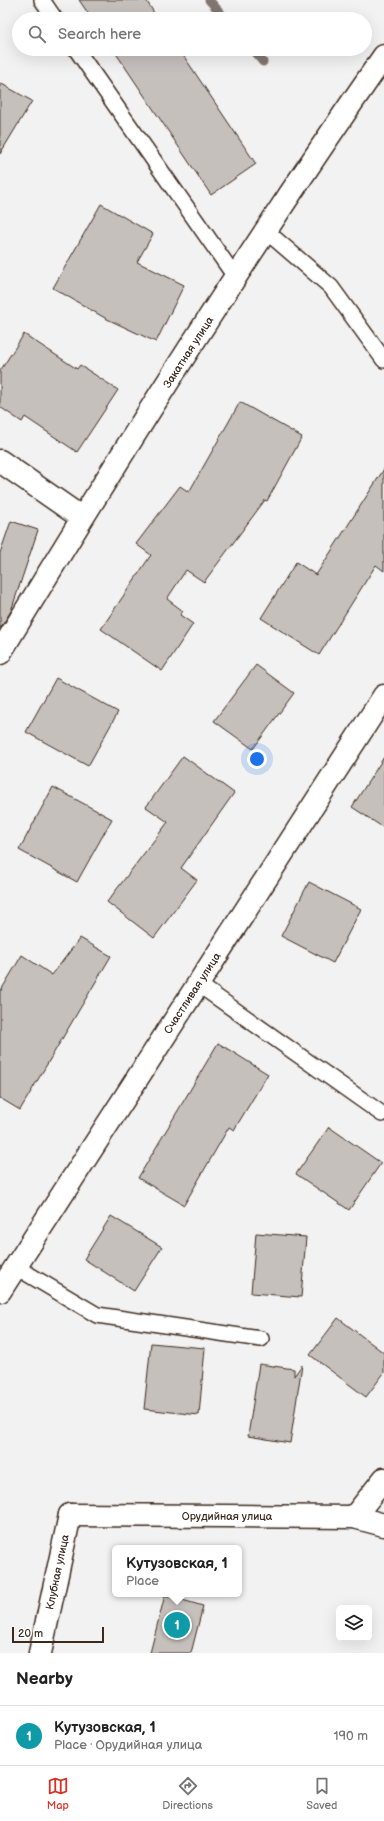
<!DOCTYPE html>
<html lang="en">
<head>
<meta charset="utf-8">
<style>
  body { margin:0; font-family:"Balsamiq Sans",sans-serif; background:#f6f6f6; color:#222 }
  .controls { position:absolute; right:12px; bottom:12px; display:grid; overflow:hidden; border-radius:6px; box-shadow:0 4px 16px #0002 }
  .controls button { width:36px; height:36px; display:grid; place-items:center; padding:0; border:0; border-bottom:1px solid #e0e0e0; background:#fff; color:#222; font:20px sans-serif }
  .scale { position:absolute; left:12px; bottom:10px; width:92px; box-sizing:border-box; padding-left:4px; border:2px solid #3b2a1e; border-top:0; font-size:11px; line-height:14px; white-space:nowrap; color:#3b2a1e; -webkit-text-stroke:3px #fff; paint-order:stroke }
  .you { position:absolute; left:257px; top:759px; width:14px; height:14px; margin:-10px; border:3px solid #fff; border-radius:50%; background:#1a73e8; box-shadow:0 0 0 6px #1a73e833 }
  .badge { display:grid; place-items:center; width:26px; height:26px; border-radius:50%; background:#d93025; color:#fff; font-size:13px; font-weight:700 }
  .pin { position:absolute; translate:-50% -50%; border:2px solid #fff; box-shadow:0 1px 4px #0006 }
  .popup { position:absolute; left:112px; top:1545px; width:130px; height:52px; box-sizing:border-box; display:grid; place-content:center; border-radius:6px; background:#fff; filter:drop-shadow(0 1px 3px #0005); font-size:13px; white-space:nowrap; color:#767676 }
  .popup b { font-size:15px; color:#222 }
  .popup::after { content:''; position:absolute; left:50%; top:100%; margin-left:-8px; border:8px solid transparent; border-top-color:#fff }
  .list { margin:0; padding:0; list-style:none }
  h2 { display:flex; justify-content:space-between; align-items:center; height:52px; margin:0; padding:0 16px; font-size:17px }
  h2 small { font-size:13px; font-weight:400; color:#767676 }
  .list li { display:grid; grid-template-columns:26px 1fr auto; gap:12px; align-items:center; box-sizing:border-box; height:60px; padding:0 16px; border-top:1px solid #e0e0e0 }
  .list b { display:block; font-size:15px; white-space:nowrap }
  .list p { margin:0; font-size:13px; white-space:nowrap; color:#767676 }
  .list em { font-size:13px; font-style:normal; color:#767676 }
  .icon { flex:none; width:22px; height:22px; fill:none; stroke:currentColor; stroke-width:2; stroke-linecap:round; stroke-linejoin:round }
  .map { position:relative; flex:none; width:384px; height:1653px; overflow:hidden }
  .search { position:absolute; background:#fff; box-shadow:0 4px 16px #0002; left:12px; right:12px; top:12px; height:44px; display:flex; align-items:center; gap:10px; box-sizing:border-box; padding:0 14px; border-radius:22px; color:#767676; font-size:15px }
  .sheet { height:112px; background:#fff }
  nav { display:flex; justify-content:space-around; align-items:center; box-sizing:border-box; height:56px; border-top:1px solid #e0e0e0; background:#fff; font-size:11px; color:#767676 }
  nav a { display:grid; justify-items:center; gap:2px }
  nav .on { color:#d93025 }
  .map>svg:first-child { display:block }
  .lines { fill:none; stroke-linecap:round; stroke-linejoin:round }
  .stream { stroke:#827770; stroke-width:9 }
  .building { fill:#c6c0bd; stroke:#3b2a1e }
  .lane-casing { stroke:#3b2a1e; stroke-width:18 }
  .street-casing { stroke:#3b2a1e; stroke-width:25 }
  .secondary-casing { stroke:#3b2a1e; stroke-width:25 }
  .lane { stroke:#fff; stroke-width:15 }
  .street { stroke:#fff; stroke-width:22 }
  .secondary { stroke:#fff; stroke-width:22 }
  .labels { text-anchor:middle; stroke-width:3; stroke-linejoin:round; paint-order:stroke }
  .street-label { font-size:11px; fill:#3b2a1e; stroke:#fff }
</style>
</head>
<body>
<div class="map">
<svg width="384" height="1653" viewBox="0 0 384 1653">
  <rect width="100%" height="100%" fill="#f3f2f2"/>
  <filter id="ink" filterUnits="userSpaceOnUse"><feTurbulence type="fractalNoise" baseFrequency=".025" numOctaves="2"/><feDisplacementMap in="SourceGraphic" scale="8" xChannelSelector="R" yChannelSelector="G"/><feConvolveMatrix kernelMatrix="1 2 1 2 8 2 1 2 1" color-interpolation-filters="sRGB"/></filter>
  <g filter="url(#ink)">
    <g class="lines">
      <path class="stream" d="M209,0L226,19
        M252,49L263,62"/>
    </g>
    <path class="building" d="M79,0H146L158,19H92Z
      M113,49H179L256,164L211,195Z
      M0,83L32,101L0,154Z
      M101,204L153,234L137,262L184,285L156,342L105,318L53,288Z
      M24,334L77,369L80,365L118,390L77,452L25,417L22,422L0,407V371Z
      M240,402L302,437L267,501L265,500L204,582L186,570L167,599L183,611L180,615L193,624L162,671L101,629L151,555L136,544L180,486L189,492Z
      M384,469V571L376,565L319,655L261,618L296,562L316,575Z
      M11,521L38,530L11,611L0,629V553Z
      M256,665L294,693L253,749L214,721Z
      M56,678L118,712L88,766L26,732Z
      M183,756L234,793L181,868L197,880L154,938L107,902L168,822L146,807Z
      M384,757V828L352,807Z
      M53,787L112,819L77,882L19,850Z
      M309,882L361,909L333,963L281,936Z
      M80,938L111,956L20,1110L0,1098V992L22,955L52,975Z
      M218,1043L268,1074L234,1130L229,1127L184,1205L138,1178Z
      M329,1127L381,1163L349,1210L296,1174Z
      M111,1216L162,1247L134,1291L84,1259Z
      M256,1233L306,1237L301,1297L251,1293Z
      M338,1318L384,1353V1373L366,1397L310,1355Z
      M151,1343L205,1348L199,1415L144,1409Z
      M259,1364L294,1369V1376L302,1365L290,1443L248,1436Z
      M165,1595L203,1606L191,1653H150Z"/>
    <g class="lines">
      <defs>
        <path id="lane" d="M42,0L55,19
          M76,49L236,278
          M266,231L331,287L384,360
          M198,984L382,1114
          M16,1267L97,1315L261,1339"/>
        <path id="street" d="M0,461L82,518
          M0,653C122,451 249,250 384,56
          M0,1291L384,696
          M354,1517L384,1479
          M40,1653L70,1515"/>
        <path id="secondary" d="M70,1515L354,1517L384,1525"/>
      </defs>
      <use href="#lane" class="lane-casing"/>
      <use href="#street" class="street-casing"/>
      <use href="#secondary" class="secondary-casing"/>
      <use href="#lane" class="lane"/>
      <use href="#street" class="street"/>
      <use href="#secondary" class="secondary"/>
    </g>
  </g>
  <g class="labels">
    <g class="street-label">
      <text transform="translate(188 352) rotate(-57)" y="4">Закатная улица</text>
      <text transform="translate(192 993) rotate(-57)" y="4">Счастливая улица</text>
      <text x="227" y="1520">Орудийная улица</text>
      <text transform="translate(57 1572) rotate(-78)" y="4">Клубная улица</text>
    </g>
  </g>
</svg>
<div class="controls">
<button><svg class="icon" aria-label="layers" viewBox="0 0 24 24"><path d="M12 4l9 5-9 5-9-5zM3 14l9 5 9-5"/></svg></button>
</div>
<div class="scale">20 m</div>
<div class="you"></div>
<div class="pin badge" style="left:177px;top:1625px;background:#0f9aa8">1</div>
<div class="popup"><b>Кутузовская, 1</b>Place</div>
<div class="search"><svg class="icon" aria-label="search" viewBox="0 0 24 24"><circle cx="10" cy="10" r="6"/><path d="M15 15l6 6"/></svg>Search here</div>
</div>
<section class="sheet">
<h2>Nearby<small></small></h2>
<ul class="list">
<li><span class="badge" style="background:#0f9aa8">1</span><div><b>Кутузовская, 1</b><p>Place · Орудийная улица</p></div><em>190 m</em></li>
</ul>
</section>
<nav>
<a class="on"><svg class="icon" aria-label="map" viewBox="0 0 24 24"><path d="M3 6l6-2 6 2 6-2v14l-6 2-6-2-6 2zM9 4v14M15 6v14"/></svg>Map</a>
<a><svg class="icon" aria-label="directions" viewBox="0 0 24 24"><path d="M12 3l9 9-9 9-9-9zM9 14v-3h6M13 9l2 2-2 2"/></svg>Directions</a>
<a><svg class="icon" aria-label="saved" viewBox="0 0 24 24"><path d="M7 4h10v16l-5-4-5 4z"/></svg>Saved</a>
</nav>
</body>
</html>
